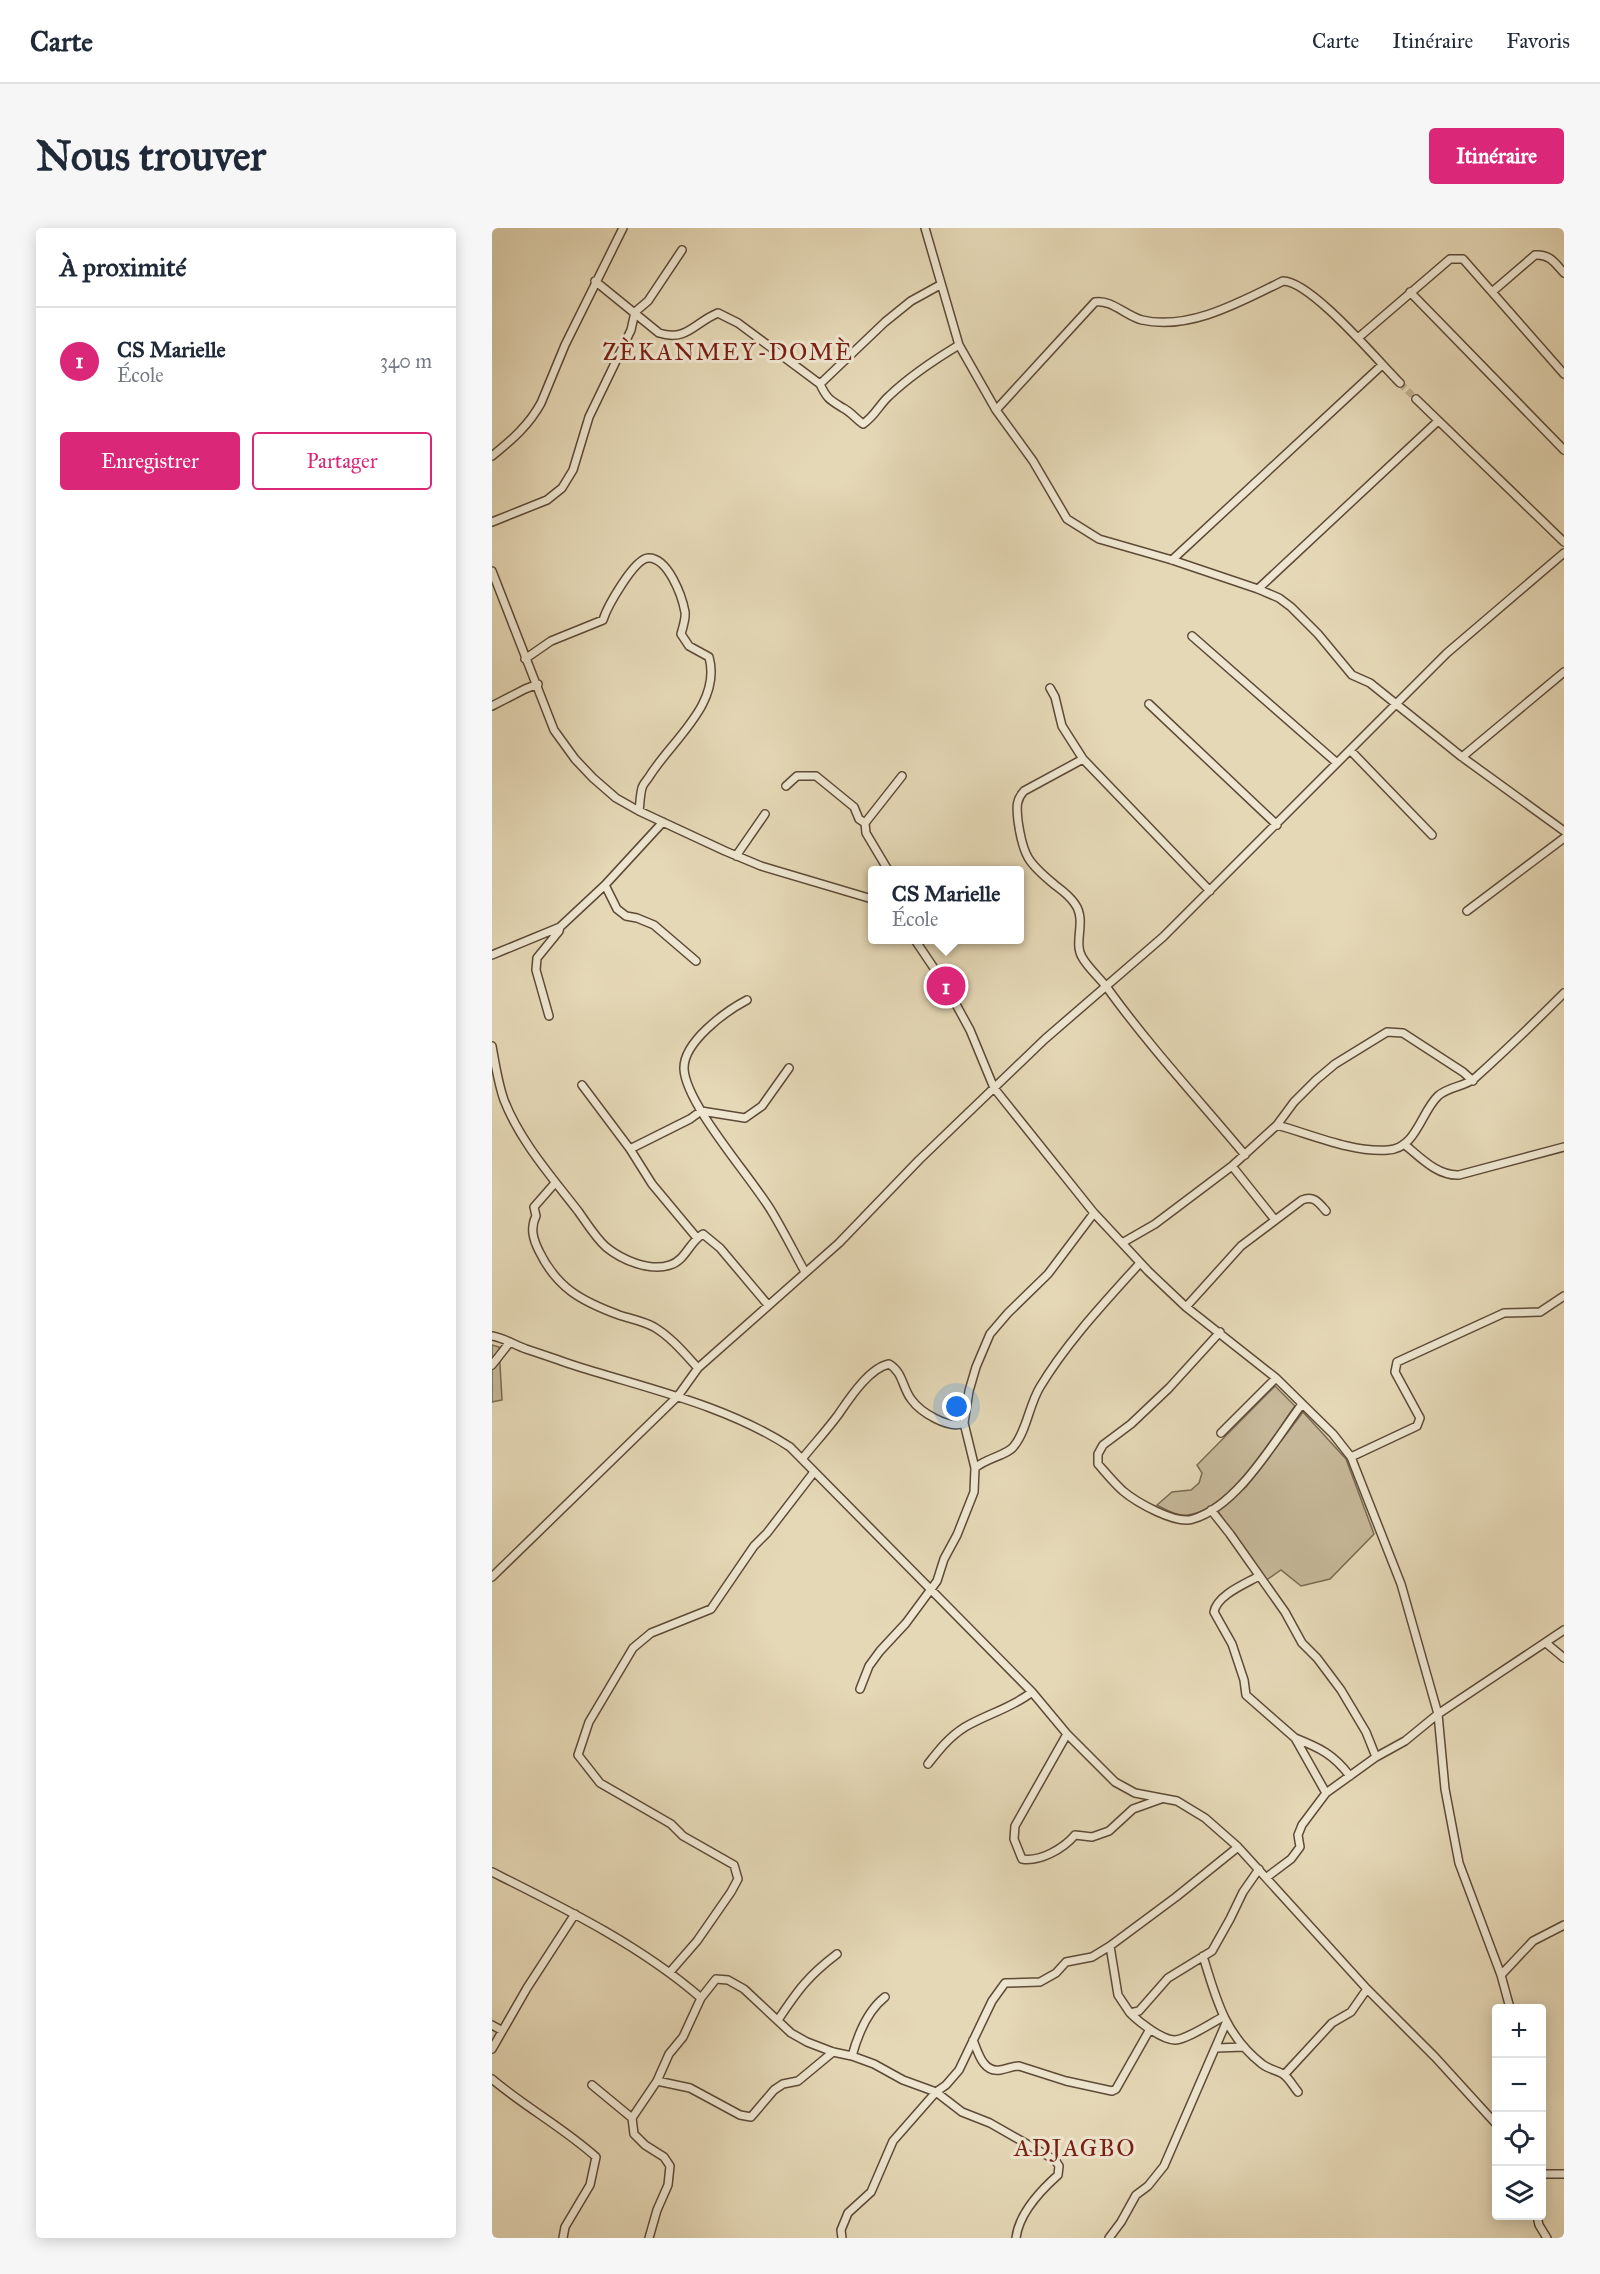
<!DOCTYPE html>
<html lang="fr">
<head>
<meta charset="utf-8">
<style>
  body { margin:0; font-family:"IM FELL Great Primer",serif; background:#f6f6f7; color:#1f2937 }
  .controls { position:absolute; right:18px; bottom:18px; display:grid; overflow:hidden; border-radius:6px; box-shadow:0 3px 15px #0003 }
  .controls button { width:54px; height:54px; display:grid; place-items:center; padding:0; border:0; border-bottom:2px solid #e0e1e3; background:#fff; color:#1f2937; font:30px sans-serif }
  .you { position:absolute; left:465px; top:1179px; width:21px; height:21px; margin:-15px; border:4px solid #fff; border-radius:50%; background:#1a73e8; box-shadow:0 0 0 9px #1a73e833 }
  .badge { display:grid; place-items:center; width:39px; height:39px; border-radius:50%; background:#db2777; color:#fff; font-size:20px; font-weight:700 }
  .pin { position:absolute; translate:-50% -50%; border:3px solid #fff; box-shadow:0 2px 6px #0006 }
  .popup { position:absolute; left:376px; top:638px; width:156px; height:78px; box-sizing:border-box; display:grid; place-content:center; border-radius:6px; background:#fff; filter:drop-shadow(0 2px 4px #0005); font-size:20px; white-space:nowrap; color:#747a83 }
  .popup b { font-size:22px; color:#1f2937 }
  .popup::after { content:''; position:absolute; left:50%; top:100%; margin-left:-12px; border:12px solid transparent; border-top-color:#fff }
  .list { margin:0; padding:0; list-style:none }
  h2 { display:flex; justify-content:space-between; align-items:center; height:78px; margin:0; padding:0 24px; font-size:26px }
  h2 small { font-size:20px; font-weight:400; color:#747a83 }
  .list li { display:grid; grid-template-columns:39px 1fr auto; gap:18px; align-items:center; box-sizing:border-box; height:108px; padding:0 24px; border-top:2px solid #e0e1e3 }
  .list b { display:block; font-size:22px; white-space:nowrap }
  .list p { margin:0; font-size:20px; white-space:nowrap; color:#747a83 }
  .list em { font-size:20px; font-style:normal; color:#747a83 }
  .actions { display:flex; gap:12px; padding:18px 24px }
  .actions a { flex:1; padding:14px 0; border:2px solid #db2777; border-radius:6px; text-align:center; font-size:21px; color:#db2777 }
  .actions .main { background:#db2777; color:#fff }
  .icon { flex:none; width:33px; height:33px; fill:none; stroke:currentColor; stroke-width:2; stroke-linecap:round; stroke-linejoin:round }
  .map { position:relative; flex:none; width:1072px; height:2010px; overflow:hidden; border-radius:6px }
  header { display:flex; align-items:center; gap:36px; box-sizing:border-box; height:84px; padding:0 30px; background:#fff; border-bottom:2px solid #e0e1e3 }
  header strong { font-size:28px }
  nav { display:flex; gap:33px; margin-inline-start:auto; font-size:21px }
  .intro { display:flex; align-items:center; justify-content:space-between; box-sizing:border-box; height:144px; padding:0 36px }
  h1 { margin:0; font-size:42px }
  .button { padding:15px 27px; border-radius:6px; background:#db2777; color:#fff; font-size:21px; font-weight:700 }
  main { display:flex; gap:36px; padding:0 36px }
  aside { flex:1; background:#fff; border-radius:6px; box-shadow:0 3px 15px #0003 }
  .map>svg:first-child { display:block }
  .green { fill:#c6b899; stroke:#7b6a53; stroke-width:1.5 }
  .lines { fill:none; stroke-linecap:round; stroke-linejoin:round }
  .minor-tunnel { stroke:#c1b294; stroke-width:7; stroke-dasharray:7 3.5; stroke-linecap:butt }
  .minor-casing { stroke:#5d4a37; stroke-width:10 }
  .minor { stroke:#eee6d0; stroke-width:7 }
  .labels { text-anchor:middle; stroke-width:6; stroke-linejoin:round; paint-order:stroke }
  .quarter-label { font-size:24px; letter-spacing:1.5px; fill:#7a1f14; stroke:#eee6d0 }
</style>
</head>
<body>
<header>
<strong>Carte</strong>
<nav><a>Carte</a><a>Itinéraire</a><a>Favoris</a></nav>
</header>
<div class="intro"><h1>Nous trouver</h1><a class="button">Itinéraire</a></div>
<main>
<aside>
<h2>À proximité<small></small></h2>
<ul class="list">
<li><span class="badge">1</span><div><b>CS Marielle</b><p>École</p></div><em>340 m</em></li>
</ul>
<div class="actions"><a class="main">Enregistrer</a><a>Partager</a></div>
</aside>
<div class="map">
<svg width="1072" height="2010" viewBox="0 0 1072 2010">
  <rect width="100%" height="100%" fill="#e5d8b6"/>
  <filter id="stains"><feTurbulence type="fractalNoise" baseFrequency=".00333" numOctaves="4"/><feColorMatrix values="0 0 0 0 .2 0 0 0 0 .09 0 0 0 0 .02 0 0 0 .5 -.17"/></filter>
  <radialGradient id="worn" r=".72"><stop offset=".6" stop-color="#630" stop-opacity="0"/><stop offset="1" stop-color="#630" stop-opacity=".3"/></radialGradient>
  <path class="green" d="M0,1117L7,1119L10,1172L0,1174Z
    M783,1158L803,1178C779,1211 742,1275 701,1286C688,1290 676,1283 665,1277L680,1264L699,1262L707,1255L710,1245L705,1237Z
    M811,1184L854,1231L882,1306L838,1351L809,1358L789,1342L773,1353L725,1282L754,1259Z"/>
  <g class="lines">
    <path class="minor-tunnel" d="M908,155L924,171"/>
    <defs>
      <path id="minor" d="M433,0L467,117L504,182L541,233L575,291L607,311L680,332L766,361L787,370L799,379L826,406L860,447L878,455L970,529L1072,603
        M103,53L167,105C195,114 203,94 226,85L246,95L328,156C335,171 338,172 351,180C359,184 364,191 371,196C383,188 387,177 397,168C418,148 442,132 467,117
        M918,64L1072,222
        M1000,64L1043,27C1058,26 1063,35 1072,45
        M866,110L958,31H971L1072,146
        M328,156L393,94L419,73L448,57
        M924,171L1072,314
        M504,182L603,74C619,71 634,88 650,92C698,103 750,73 791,53C819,53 886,133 908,155
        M0,228C20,212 37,197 49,175L73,117L131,0
        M0,294L55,272L70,260L81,242L97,189L139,102L143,84L156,73L190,22
        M680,332L890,137
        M0,343L62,502L83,531L101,550L124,570L147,583L233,623L269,638L380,671
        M766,361L946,193
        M700,408L845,535
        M33,431L59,413L111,392C115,379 142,331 156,330C176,329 190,368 193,384C194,390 191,399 189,406L197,418L217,429C230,476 179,513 157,549C155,552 151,556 150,560C148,567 148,576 147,583
        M558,460L563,469L570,498L591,531L718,663
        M657,476L785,597
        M0,478L33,461L46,456
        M858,522L940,607
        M970,529L1072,444
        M591,531L532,563C523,573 525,581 526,593C531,628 536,635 563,657C571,663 578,668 583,676C595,693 581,714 590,729C596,740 608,750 616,761C658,819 707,872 753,927
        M294,558L305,548H324L362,579L367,591L373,595
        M244,628L273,586
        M396,642L374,605L373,595L410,548
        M113,657L125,681L134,688L145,690L162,697L204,733
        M975,683L1072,610
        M423,712L454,758L478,802L502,860L602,985L656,1043L694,1079L784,1150L841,1206L859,1229L909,1356L946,1486L953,1561L967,1635L1009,1747L1018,1780
        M0,727L68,699L113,657L171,594
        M255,772C234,783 191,814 192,841C194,877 260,950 280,984C292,1004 302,1024 313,1044
        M57,788L44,742L45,730L67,703L68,699
        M0,818C3,835 6,855 12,872C28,913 59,948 86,983C94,994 103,1009 114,1019C130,1032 158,1044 178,1037C194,1032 197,1014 211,1006L228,1020L276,1077
        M90,857L138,921L160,956L205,1010
        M785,897C818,906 861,925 896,922C924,921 929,884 946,868C957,858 973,859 983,850C1013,823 1043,794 1072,765
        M912,916C928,929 945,948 967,947L1072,919
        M138,921L198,891L209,883L253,890L270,878L297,840
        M740,938L783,992
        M63,955L42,979L44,988C38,1000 41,1011 47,1023C65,1060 89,1073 127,1087C139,1091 151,1093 162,1099C179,1109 193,1126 206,1140
        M630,1015L663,996L740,938L785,897L802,874L824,852L843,836L895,804L911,805L971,844L981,853
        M694,1079L749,1018L810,972C822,967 827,975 834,983
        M728,1104L677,1160L639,1196L611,1217L606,1226V1236C614,1245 622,1255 631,1263C644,1274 684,1297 701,1291C746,1278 783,1212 810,1176
        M0,1108C12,1110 23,1117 34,1121C49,1126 64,1131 78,1136C152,1160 232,1176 298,1219L540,1464L575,1506L623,1554L643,1565L685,1573L713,1590L746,1619L875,1761L943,1829L1005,1897
        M0,1137L18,1114
        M729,1205L784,1150
        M859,1229L925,1198L928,1190L903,1144L905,1134L1012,1085L1048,1084L1072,1068
        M310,1231C322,1216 335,1202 346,1187C357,1171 377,1140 397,1136C411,1144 410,1159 419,1171C428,1184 457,1202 472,1195
        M483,1240L472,1195L477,1163L484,1139L498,1106L516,1085L556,1046L602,985
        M719,1282L738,1306L793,1384L810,1415L825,1430L849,1462L874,1504L884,1529
        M767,1348C753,1356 725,1367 722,1384L740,1416L752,1452L754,1467L803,1510L834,1565
        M0,1349L186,1168L206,1140L347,1015L427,932L553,811L671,709L955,425L1072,325
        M1054,1415L1072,1430
        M368,1461L377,1438L388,1423L414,1395L445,1353L452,1331L465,1307L482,1264L483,1240C494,1230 516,1227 522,1218C535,1202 537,1177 548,1159C575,1114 613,1074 648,1035
        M575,1506L523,1598L522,1611L530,1631C548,1634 571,1621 583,1607L600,1609L617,1603L641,1581L669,1571
        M803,1510C828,1520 841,1526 858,1548
        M436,1536C447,1522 457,1509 473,1499C495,1486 520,1480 540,1464
        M0,1644C72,1680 148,1717 209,1770
        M775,1649L799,1631L808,1619L806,1607L810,1597L834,1565L884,1529L913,1513L946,1486L1072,1402
        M618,1718L626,1767L638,1785L647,1783L676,1750L720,1723L738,1691L751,1664L767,1641
        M711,1728C724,1771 733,1807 770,1836C776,1841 784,1842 791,1846C797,1850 801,1858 806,1864
        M178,1744L205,1713L239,1664L246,1651L242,1637L191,1608L179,1596L108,1555L86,1527L97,1494L141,1420L159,1405L219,1381L262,1318L275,1305L322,1244
        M1009,1747L1041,1713L1072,1697
        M638,1785C647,1794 670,1812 683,1812C696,1811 719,1795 731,1789
        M286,1792C306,1762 316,1748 345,1726
        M0,1797L9,1802
        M481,1812C486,1824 491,1845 508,1842C515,1841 520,1838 527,1838L574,1853L620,1863L624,1861L658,1801
        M724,1820L752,1819
        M0,1821L35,1760L83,1686
        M360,1828C366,1806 375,1783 393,1769
        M792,1847L840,1795L859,1784L875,1761
        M0,1851C33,1879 72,1900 104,1929L98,1957L73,1999L71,2010
        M165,1853L198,1860L248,1887L259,1889L282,1862L291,1856L306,1853L341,1824
        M100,1857L140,1890
        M1050,1946H1072
        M1045,1988L1047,1997L1055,2010
        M157,2010L165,1982L176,1957L178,1938L172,1929L153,1917L142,1906L140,1890L165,1853L177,1826L191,1809L209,1770L224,1751L236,1752L252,1761L299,1805L315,1814L341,1824L360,1828L382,1836L411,1852L444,1864L470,1884L498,1895L563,1932L567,1938L566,1947C548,1963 527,1985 524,2010
        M350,2010L349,2002L356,1985L379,1964L401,1913L444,1864L454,1857L467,1842L500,1773L513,1755L548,1754L564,1745L574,1734L600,1729L618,1718L684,1669L746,1619
        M617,2010L629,1994L644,1967L656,1958L672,1938L734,1795"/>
    </defs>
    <use href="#minor" class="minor-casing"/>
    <use href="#minor" class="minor"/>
  </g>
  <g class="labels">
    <g class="quarter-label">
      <text x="236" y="132">ZÈKANMEY-DOMÈ</text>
      <text x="583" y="1928">ADJAGBO</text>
    </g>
  </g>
  <rect width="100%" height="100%" filter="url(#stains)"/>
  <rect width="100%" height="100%" fill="url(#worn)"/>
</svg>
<div class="controls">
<button>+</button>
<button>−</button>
<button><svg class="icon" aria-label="locate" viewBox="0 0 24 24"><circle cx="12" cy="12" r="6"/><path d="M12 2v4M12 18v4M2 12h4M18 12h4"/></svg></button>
<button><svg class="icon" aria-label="layers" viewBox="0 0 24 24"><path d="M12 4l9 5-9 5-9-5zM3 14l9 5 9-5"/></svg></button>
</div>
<div class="you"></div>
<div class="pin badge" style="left:454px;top:758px">1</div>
<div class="popup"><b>CS Marielle</b>École</div>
</div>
</main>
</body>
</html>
